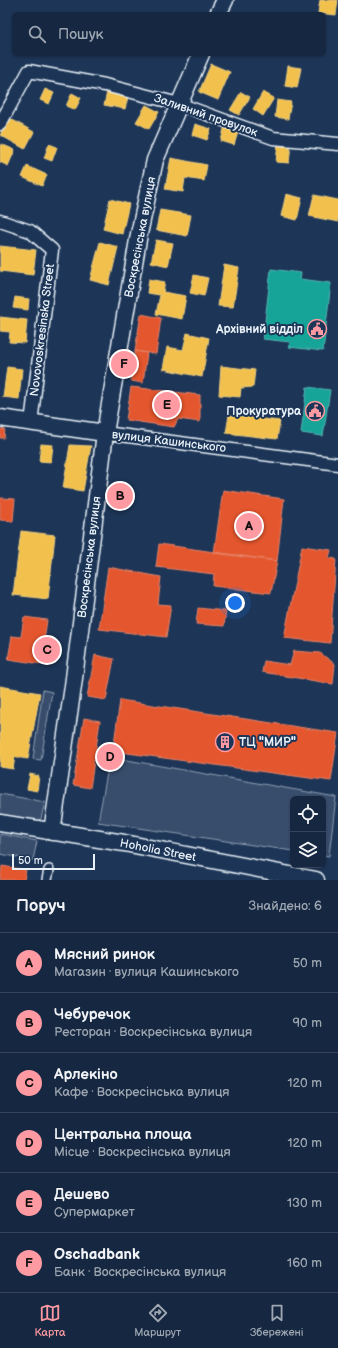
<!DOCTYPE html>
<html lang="uk">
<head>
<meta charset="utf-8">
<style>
  body { margin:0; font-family:"Balsamiq Sans",sans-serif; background:#23344c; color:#f1f3f6 }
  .controls { position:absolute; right:12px; bottom:12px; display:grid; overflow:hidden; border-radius:6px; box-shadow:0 1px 3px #0004 }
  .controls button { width:36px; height:36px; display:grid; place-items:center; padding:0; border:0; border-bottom:1px solid #35445a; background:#162841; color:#f1f3f6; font:20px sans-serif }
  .scale { position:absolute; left:12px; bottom:10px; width:83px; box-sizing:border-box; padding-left:4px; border:2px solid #e8f1f8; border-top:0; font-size:11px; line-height:14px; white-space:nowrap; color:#e8f1f8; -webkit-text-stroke:3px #1d3557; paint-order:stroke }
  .you { position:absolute; left:235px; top:603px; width:14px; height:14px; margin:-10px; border:3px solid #fff; border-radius:50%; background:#1a73e8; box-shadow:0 0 0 6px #1a73e833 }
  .badge { display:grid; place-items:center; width:26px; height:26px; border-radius:50%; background:#ff9aa2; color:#111; font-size:13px; font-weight:700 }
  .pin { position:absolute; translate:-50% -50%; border:2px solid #fff; box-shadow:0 1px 4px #0006 }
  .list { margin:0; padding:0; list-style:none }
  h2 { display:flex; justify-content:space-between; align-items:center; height:52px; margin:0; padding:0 16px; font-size:17px }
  h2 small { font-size:13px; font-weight:400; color:#9ea6b1 }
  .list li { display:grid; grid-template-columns:26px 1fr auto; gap:12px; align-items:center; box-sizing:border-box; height:60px; padding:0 16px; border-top:1px solid #35445a }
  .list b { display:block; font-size:15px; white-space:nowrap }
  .list p { margin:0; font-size:13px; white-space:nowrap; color:#9ea6b1 }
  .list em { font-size:13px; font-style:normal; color:#9ea6b1 }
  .icon { flex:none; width:22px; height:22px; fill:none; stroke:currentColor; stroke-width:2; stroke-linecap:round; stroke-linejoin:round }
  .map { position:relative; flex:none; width:338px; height:880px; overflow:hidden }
  .search { position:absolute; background:#162841; box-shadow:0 1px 3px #0004; left:12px; right:12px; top:12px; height:44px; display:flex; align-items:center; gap:10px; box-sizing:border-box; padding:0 14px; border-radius:6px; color:#9ea6b1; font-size:15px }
  .sheet { height:412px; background:#162841 }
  nav { display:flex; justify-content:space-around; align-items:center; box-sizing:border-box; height:56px; border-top:1px solid #35445a; background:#162841; font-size:11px; color:#9ea6b1 }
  nav a { display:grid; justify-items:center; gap:2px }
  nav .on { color:#ff9aa2 }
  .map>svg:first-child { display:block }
  .green { fill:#374d6c; stroke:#909fb2 }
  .homes { fill:#f2c14e; stroke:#efcf81 }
  .shops { fill:#e4572e; stroke:#e5856b }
  .public { fill:#17a398; stroke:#56bab5 }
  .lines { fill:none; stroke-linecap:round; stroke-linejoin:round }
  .pedestrian-casing { stroke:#e8f1f8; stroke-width:12 }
  .minor-casing { stroke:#e8f1f8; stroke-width:15 }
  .tertiary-casing { stroke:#e8f1f8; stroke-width:19 }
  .pedestrian { stroke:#1d3557; stroke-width:9 }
  .minor { stroke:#1d3557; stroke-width:12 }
  .tertiary { stroke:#1d3557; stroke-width:16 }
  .labels { text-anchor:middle; stroke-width:4; stroke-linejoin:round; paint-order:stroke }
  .street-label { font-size:12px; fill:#e8f1f8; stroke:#1d3557 }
  .poi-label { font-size:12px; font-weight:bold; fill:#e8f1f8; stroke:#1d3557; text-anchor:end }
</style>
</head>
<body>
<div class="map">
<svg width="338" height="880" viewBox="0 0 338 880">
  <rect width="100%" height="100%" fill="#1d3557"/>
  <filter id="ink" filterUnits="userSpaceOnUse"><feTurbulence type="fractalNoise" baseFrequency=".025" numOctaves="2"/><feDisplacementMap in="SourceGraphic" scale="8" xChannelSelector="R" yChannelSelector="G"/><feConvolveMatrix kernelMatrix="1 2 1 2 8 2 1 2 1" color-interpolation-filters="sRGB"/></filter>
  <g filter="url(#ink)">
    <path class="green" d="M43,690L52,692L41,760L33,759Z
      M110,757L336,797L329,856L323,855V799H293V851L98,822Z
      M0,794L45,802L41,819L31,823L0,817Z
      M0,834L37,841L33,860L0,854Z"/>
    <path class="homes" d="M320,0H338L336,15L318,13Z
      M211,64L230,72L218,100L199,92Z
      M288,66L301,68L297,88L285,86Z
      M45,89L54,93L49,104L40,100Z
      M107,92L128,97L125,109L104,105Z
      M241,92L250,97L239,115L230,110Z
      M263,92L274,98L263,116L253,109Z
      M72,93L81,98L75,110L66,106Z
      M277,100L291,102L288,119L275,117Z
      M146,105L159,112L149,129L136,122Z
      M9,118L34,132L25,149L0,135Z
      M195,124L211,129L207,140L192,135Z
      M225,125L239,129L234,145L221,141Z
      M278,143L291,144L289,163L276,162Z
      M1,144L15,150L8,166L0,162V147Z
      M49,144L57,147L52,161L44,158Z
      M171,158L207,165L204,181L185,178L183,192L165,189Z
      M27,166L47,175L42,186L22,177Z
      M286,194L302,198L297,220L281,216Z
      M314,195L338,200V222L309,216Z
      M110,199L129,204L122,234L103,229Z
      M160,210L191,215L187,236L156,230Z
      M156,240L173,243L168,266L151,262Z
      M100,242L118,247L109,285L90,280Z
      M0,246L36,250L33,275L0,271Z
      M224,265L239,268L233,307L218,306Z
      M194,275L208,278L204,296L190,293Z
      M149,279L165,282L163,292L186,296L182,319L156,314L160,295L147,293Z
      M15,297L29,299L28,310L13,308Z
      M0,317L27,320L25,343L9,342L10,332L0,331Z
      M187,333L209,338L202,377L163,369L167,347L183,350Z
      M221,366L255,370L253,387L241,388L240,397L219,395Z
      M7,367L22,369L19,399L3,397Z
      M229,415L280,421L277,439L226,433Z
      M41,444L53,445L51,462L39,461Z
      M70,445L91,446L83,491L63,488Z
      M21,531L55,535L48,599L13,595Z
      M0,686L40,693L28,759L15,757L13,769L0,767Z
      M30,774L39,776L37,791L27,789Z"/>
    <path class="shops" d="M141,314L161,318L156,354L135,351Z
      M135,351L147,353L143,383L131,381Z
      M131,387L200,395V422L178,419L174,427L126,420Z
      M0,429H5L4,438H0Z
      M223,490L284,499L277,561L214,553Z
      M0,498L15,499L13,521L0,520Z
      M159,544L277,561L271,593L213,586L214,574L156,567Z
      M302,546L331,550L329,558L336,559L330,643L284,638Z
      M108,567L161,577L158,604L171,605L166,637L99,629Z
      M198,608L226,611L224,626L196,624Z
      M24,617L47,620L44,641L52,642L48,665L8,659L12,636L21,637Z
      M294,651L320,653L335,664L333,684L262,672L264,661L290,665Z
      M95,655L114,659L106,700L87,697Z
      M120,700L338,733L331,781L113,751Z
      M84,718L100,721L90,788L73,785Z
      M2,866L26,870L24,880H0Z"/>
    <path class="public" d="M271,269L301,273L300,279L331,283L323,351L289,347L290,342L263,339Z
      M307,387L330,390L323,436L301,433Z"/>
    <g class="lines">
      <defs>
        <path id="pedestrian" d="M47,880L49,870"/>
        <path id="minor" d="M0,124L29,71L105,85L179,104L273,138L338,144
          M0,221L30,231L52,250L31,423
          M105,433L338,464"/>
        <path id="tertiary" d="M218,14L225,0
          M0,418L105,433
          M0,823L124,843L316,880
          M52,832L73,686L105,433L139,234L155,160L201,54"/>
      </defs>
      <use href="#pedestrian" class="pedestrian-casing"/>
      <use href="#minor" class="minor-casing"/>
      <use href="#tertiary" class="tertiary-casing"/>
      <use href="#pedestrian" class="pedestrian"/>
      <use href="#minor" class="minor"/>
      <use href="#tertiary" class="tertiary"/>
    </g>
  </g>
  <defs>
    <symbol id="civic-ring" viewBox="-11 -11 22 22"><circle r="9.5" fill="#1d3557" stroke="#ff9aa2" stroke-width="1.5"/><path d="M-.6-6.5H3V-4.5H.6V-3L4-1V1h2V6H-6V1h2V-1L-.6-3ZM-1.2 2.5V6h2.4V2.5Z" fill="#ff9aa2"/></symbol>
    <symbol id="building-ring" viewBox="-11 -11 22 22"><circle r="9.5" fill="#1d3557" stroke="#ff9aa2" stroke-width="1.5"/><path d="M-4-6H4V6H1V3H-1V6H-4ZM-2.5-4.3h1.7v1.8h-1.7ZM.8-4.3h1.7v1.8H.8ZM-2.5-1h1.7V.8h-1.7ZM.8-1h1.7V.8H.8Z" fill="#ff9aa2"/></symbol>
  </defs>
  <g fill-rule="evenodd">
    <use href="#civic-ring" x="306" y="318" width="22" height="22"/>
    <use href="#civic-ring" x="304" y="400" width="22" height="22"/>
    <use href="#building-ring" x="214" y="731" width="22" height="22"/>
  </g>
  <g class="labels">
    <g class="street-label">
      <text transform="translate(206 115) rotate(19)" y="4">Заливний провулок</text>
      <text transform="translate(140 237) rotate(-79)" y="4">Воскресінська вулиця</text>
      <text transform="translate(42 330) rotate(-83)" y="4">Novovoskresinska Street</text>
      <text transform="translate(169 441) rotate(7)" y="4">вулиця Кашинського</text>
      <text transform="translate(89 557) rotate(-83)" y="4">Воскресінська вулиця</text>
      <text transform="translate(158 850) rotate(11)" y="4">Hoholia Street</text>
    </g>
    <g class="poi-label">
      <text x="303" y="333">Архівний відділ</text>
      <text x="301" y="415">Прокуратура</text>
      <text x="239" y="746" text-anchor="start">ТЦ "МИР"</text>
    </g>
  </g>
</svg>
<div class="controls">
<button><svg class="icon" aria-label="locate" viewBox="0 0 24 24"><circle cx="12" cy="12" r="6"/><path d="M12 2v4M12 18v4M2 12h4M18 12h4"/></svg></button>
<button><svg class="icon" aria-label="layers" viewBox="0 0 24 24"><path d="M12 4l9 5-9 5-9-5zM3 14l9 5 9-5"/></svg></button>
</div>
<div class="scale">50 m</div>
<div class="you"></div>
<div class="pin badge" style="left:249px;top:526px">A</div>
<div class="pin badge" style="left:120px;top:496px">B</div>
<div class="pin badge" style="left:47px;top:650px">C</div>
<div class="pin badge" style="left:110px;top:757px">D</div>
<div class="pin badge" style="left:167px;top:405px">E</div>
<div class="pin badge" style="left:124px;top:364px">F</div>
<div class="search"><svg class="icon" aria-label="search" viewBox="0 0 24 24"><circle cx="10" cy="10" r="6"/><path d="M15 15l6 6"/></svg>Пошук</div>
</div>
<section class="sheet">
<h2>Поруч<small>Знайдено: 6</small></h2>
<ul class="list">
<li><span class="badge">A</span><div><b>Мясний ринок</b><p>Магазин · вулиця Кашинського</p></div><em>50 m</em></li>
<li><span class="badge">B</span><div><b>Чебуречок</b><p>Ресторан · Воскресінська вулиця</p></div><em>90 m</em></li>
<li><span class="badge">C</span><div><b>Арлекіно</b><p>Кафе · Воскресінська вулиця</p></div><em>120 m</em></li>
<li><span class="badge">D</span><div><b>Центральна площа</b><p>Місце · Воскресінська вулиця</p></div><em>120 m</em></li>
<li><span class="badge">E</span><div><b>Дешево</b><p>Супермаркет</p></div><em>130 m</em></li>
<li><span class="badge">F</span><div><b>Oschadbank</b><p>Банк · Воскресінська вулиця</p></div><em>160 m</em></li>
</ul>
</section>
<nav>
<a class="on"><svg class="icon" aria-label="map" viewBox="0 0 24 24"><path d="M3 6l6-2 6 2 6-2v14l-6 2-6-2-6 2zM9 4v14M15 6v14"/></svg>Карта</a>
<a><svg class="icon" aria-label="directions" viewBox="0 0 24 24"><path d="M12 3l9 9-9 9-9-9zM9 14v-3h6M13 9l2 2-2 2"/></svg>Маршрут</a>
<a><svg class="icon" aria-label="saved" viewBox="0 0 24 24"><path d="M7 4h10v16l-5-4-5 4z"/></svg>Збережені</a>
</nav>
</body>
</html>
